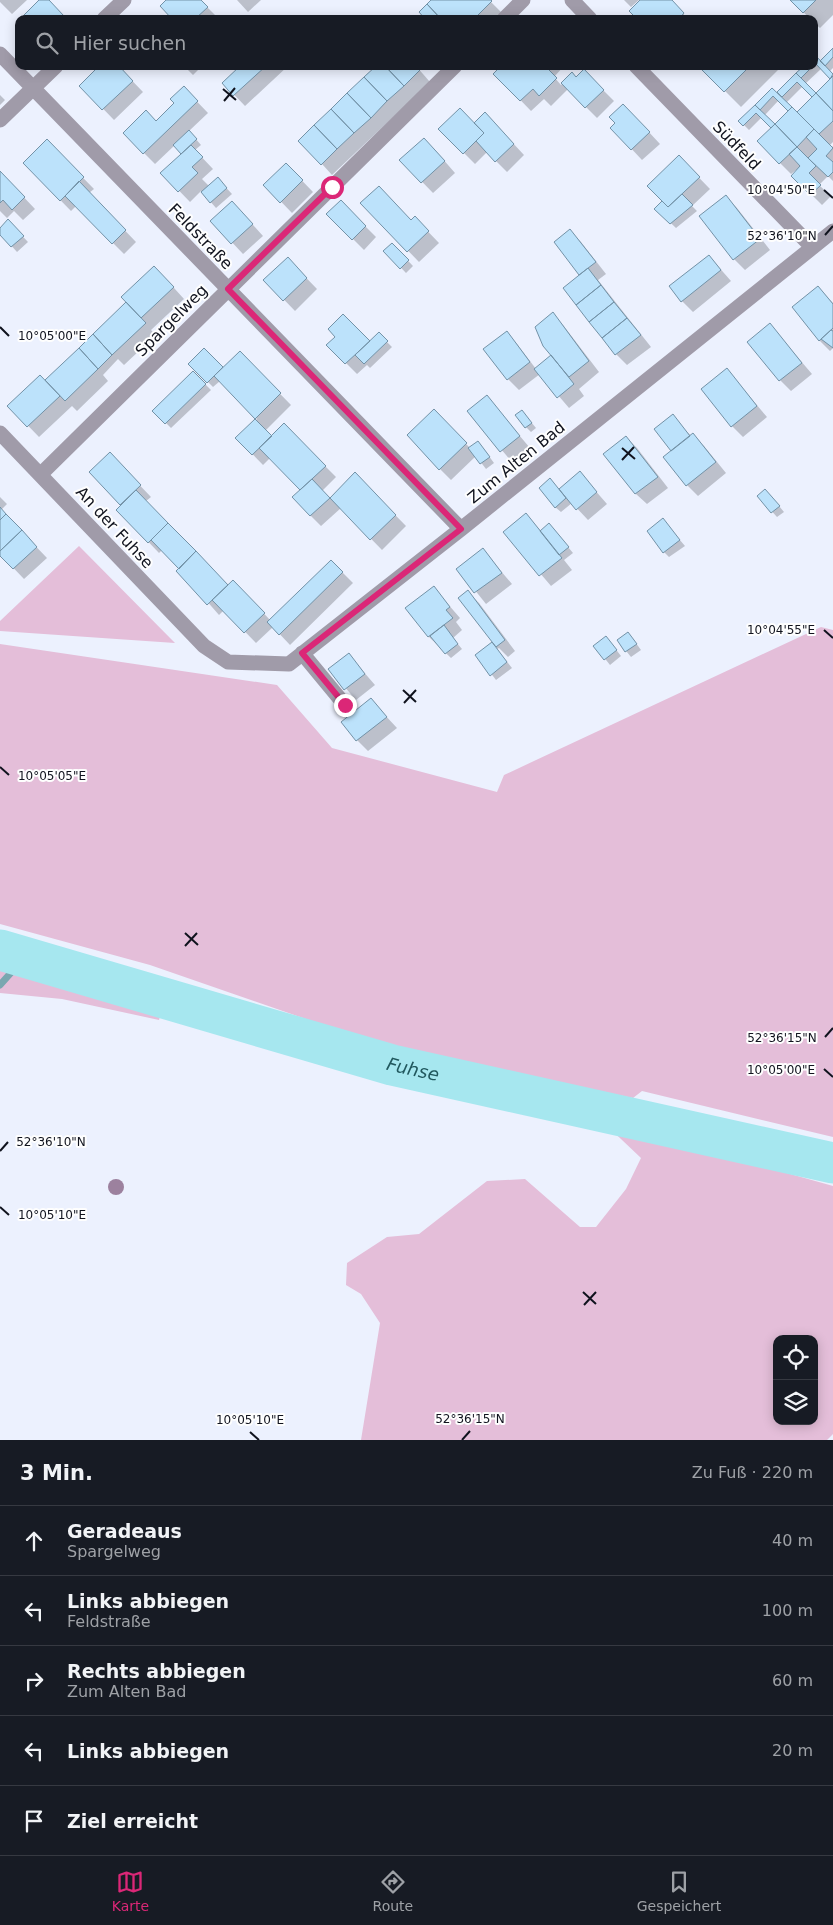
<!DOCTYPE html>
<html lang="de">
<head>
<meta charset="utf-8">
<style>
  body { margin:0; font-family:"DejaVu Sans",sans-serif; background:#242831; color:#f1f3f6 }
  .controls { position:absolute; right:15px; bottom:15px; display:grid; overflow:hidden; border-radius:10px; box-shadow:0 2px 12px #0003 }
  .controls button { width:45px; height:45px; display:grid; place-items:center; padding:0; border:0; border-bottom:1px solid #363941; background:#171b24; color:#f1f3f6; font:25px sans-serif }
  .stop { position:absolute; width:15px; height:15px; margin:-11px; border:4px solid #db2777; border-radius:50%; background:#fff }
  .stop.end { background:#db2777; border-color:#fff; box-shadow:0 1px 5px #0008 }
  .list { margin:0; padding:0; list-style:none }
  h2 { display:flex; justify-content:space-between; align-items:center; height:65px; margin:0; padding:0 20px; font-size:21px }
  h2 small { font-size:16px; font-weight:400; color:#9ea1a6 }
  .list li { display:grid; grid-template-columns:32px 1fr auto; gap:15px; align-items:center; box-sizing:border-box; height:70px; padding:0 20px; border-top:1px solid #363941 }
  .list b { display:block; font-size:19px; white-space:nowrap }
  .list p { margin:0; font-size:16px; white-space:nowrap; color:#9ea1a6 }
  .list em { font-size:16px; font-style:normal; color:#9ea1a6 }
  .icon { flex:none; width:28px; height:28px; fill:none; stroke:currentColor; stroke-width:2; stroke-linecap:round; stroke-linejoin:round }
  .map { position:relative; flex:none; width:833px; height:1440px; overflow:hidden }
  .search { position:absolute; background:#171b24; box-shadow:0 2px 12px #0003; left:15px; right:15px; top:15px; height:55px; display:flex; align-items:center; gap:12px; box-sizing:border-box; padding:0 18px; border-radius:10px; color:#9ea1a6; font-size:19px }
  .sheet { height:415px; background:#171b24 }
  nav { display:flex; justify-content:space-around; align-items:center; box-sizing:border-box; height:70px; border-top:1px solid #363941; background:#171b24; font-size:14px; color:#9ea1a6 }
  nav a { display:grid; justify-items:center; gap:2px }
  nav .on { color:#db2777 }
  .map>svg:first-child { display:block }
  .green { fill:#e4bed9; fill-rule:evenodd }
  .shadow { fill:#0003; fill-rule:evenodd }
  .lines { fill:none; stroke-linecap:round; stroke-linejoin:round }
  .stream { stroke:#79a7b0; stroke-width:7 }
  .river { stroke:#a6e7ef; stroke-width:41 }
  .building { fill:#bce2fb; stroke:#7392a7 }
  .minor { stroke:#a09ba9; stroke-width:15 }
  .tree { fill:#9c819e }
  .route { stroke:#db2777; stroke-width:6 }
  .ticks { fill:none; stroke:#10131e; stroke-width:2 }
  .labels { text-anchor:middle; stroke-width:4; stroke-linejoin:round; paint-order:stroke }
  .street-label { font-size:16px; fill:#10131e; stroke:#fefefe }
  .water-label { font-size:18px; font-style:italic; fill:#21585e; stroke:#fefefe }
  .ticks-label { font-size:12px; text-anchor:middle; fill:#10131e; stroke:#fefefe; stroke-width:4; stroke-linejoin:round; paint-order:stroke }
</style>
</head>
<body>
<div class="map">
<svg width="833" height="1440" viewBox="0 0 833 1440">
  <rect width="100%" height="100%" fill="#ecf1fe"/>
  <path class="green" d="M79,546L175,643L0,631V621Z
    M821,627L833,630V1137L642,1091L633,1098L401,1052L150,965L0,924V644L277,685L332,748L497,792L504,775Z
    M0,965L162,1008L159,1020L62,999L0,993Z
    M602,1121L833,1186V1434L827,1440H361L380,1323L361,1294L346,1285L347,1263L387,1237L419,1234L487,1181L525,1179L580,1227H596L626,1189L641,1158ZM777,1339H814V1421H777Z"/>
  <path class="shadow" d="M0,0H27L12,14L0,2Z
    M168,0H200L218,18L174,19Z
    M237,0H261L248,12Z
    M433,0H489L502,13L496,19H443Z
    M624,0H639L631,7Z
    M642,0H670L688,19H638Z
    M792,0H833V15L820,28L814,23V19H810Z
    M833,50V68L829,72L833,75V142L829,146L831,148L833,146V181L828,176L819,185L831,196L822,205L793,176L797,171L796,170L791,174L759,142L773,128L762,117L749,130L740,121L772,89L777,94L806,66H814L815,57L820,62ZM822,68L832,79L816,95L805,84ZM803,86L814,97L797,114L786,103ZM779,100L790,111L774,126L764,116Z
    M118,66L143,92L114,120L81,86Z
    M184,66H202L193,75Z
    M242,66H288L245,106L224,84Z
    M416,66L430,82L332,175L322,164Z
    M503,66H564L554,77L561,85L572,74L576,78L584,71L614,101L597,118L568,89L551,106L544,99L531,111L495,74Z
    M700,66H782L741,107Z
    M184,88L208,113L189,131L201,145L195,150L213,169L202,179L209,186L218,179L232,194L216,208L201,191L190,202L162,173L183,154L175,145L155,164L124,133L156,122L176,103Z
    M0,95L5,100L0,105Z
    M634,116L660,144L642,160L612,128Z
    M496,125L524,155L507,172L487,152L475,164L440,129Z
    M47,141L94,189L89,193L136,242L124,254L76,206L71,211L24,163Z
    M435,150L455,173L433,193L401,160Z
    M679,157L710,189L692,206L697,211L676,228L656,209L663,201Z
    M286,164L313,192L292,213L265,185Z
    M0,172L35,209L23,220L14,211L7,218L0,211Z
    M726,197L737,208L770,250L745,270L734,259Z
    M341,202L376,237L364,250L328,214Z
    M362,203L411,221L415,218L439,243L419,262Z
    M243,214L263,236L243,254L212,221Z
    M8,221L28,242L17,252L0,233V229Z
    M570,231L581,242L606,274L598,280L651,347L627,365L616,354L564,288L581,275L556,242Z
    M392,244L413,266L406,273L385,251Z
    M709,256L731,281L693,312L682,301Z
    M288,259L317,289L295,311L265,280Z
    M165,278L184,299L151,330L156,335L124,365L118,359L103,375L108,381L77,411L72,406L39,437L9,406L45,381L79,349Z
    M818,287L833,303V348L830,351L819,340Z
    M552,314L563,325L599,372L579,389L584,396L569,408L540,374L519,390L508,379L485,349L507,333L517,344L536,369L553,355Z
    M770,325L812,374L791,391L780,380Z
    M379,334L392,347L370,368L367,365L357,374L328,345L370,343Z
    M204,350L223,369L240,353L291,405L265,431L272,438L284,425L336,477L322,491L330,499L355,474L406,526L382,550L341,508L321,526L310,515L302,490L270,458L263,465L237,438L257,419L220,381L213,387L190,364Z
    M727,370L767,417L743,437L732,426Z
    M193,372L211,390L171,428L154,411Z
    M487,397L530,448L512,462L469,411Z
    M434,411L470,448H483L494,463L486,469L476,456L451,480L440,469Z
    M522,411L536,428L531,432L526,427Z
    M672,416L691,436L693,435L704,446L726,473L698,496L687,485L673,451Z
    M626,437L637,448L668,488L647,504L636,494L605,454Z
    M110,454L151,497L146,501L228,586L244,592L270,620L331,561L353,583L290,645L273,627L256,643L224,610L219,615L162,550L159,553L118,510L122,505L91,472Z
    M580,473L607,504L588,520L572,503L561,512L555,507L559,490Z
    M770,495L784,512L777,517L758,496Z
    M0,497L7,504L1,510L47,558L24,579L0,554Z
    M526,515L541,531L554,530L573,553L564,560L572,570L551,586L505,532Z
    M663,520L685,546L669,557L664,552Z
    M483,550L512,584L486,604L458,569Z
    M434,588L460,618L456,622L462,630L453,638L462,649L451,658L429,637L407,609Z
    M468,592L479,603L515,651L508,657L499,648L497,649L512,668L496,680L477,655L494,643Z
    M633,639L641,650L631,657L618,641Z
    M611,643L621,656L610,665L595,646Z
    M349,655L375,685L356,700L330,670Z
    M371,700L397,728L368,751L357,740Z"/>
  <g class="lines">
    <path class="stream" d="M0,985L25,957"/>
    <path class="river" id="s1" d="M0,950L392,1065L833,1163"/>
  </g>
  <path class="building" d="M39,0H49L64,16L61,19H20Z
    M166,0H201L208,7L195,19H172L160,6Z
    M431,0H491L492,1L474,19H441L427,4Z
    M640,0H672L684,13L679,19H637L629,11Z
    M790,0H816L803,13Z
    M427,4L441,19H425L419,12Z
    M833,48V57L825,66L820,61Z
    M815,55L833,74L830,79L816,64L814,65Z
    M99,66H119L133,81L102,110L79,86Z
    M240,66H266L233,96L222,83Z
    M376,66H385L404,86L387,101L364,77Z
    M385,66H417L420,70L404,86Z
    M501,66H545L557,78L539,96L533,89L520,101L493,74Z
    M698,66H750L724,92Z
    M804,66H813L801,78L796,73Z
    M584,69L604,90L585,108L561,83L572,72L576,77Z
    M796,73L816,93L812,97L797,82L782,97L777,92Z
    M833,76V111L816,93Z
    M364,77L387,101L371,118L347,93Z
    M184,86L198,101L143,154L123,133L146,110L156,121L174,103L170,99Z
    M772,88L792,107L788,111L773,96L760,110L755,105Z
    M347,93L371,118L354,133L331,109Z
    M816,93L833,111V121L819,134L797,112Z
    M623,104L650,132L631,150L610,128L615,123L609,117Z
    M755,105L775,124L771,128L756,113L743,126L738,121Z
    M792,107L814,129L797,147L775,124Z
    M460,108L484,133L463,154L438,129Z
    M331,109L354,133L337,149L314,125Z
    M485,112L514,144L495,162L476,141L484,133L474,123Z
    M775,124L797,147L779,164L757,141Z
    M314,125L337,149L321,165L298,141Z
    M814,129L833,148L826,156L833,162V172L828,177L808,158L817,149L806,137Z
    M189,130L197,139L181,154L173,145Z
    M424,138L445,161L421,183L399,160Z
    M47,139L84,177L60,201L23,163Z
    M191,145L203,157L192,167L198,173L178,192L160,173Z
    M797,147L816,166L809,173L821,185L810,195L791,176L800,166L789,154Z
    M679,155L700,177L668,207L647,186Z
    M286,163L303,180L280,203L263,185Z
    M0,171L25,197L12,210L3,200L0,203Z
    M218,177L227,188L210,203L201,192Z
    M79,181L126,230L112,244L65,196Z
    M379,186L411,220L415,216L429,231L407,252L360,203Z
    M682,194L693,205L670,224L654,209L662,201L668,207Z
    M726,195L760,239L733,260L699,216Z
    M341,200L366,226L352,240L326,214Z
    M232,201L253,224L231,244L210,221Z
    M8,219L24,236L11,247L0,235V228Z
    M570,229L596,262L579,275L554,242Z
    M392,243L409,260L400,269L383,251Z
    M709,255L721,270L681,302L669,286Z
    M288,257L307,278L283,301L263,280Z
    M154,266L174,287L141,318L121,297Z
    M588,268L601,285L576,305L563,288Z
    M601,285L614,302L589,322L576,305Z
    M818,286L833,304V328L819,341L792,307Z
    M126,302L146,323L112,355L93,334Z
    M614,302L627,318L602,338L589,322Z
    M553,312L589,361L569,377L543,346L535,327Z
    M343,314L370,341L345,364L326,345L335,337L328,329Z
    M627,318L641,335L615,355L602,338Z
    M770,323L802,363L779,381L747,342Z
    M831,330L833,331V348L821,339Z
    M507,331L530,362L507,380L483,349Z
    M379,332L388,341L364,364L355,355Z
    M93,334L112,355L98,369L79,348Z
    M79,348L98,369L65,401L45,380Z
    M204,348L223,367L207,383L188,364Z
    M240,351L281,393L255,419L214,376Z
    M551,355L574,384L557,398L534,369Z
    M727,368L757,406L731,427L701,389Z
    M193,371L206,384L165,424L152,411Z
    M40,375L60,396L27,427L7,406Z
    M487,395L520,436L500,452L467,411Z
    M434,409L467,443L439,470L407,435Z
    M522,410L532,423L525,428L515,415Z
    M673,414L690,436L671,451L654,429Z
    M255,419L272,436L252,455L235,438Z
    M284,423L326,466L300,490L259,448Z
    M693,433L716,462L686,486L663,457Z
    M626,436L658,477L635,494L603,454Z
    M478,441L490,457L480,464L468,448Z
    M110,452L141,485L120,505L89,472Z
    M580,471L597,492L576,510L559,489Z
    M355,472L396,515L370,540L330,498Z
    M550,478L566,498L555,508L539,488Z
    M312,479L330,498L310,516L292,497Z
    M765,489L780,506L771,513L757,496Z
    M136,490L168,523L148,543L116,510Z
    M0,507L6,514L0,520Z
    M526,513L562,558L539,576L503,532Z
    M6,514L22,530L0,551V520Z
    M663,518L680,540L663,553L647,531Z
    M168,523L196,551L179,569L151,540Z
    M549,523L569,547L559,555L540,531Z
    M22,530L37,547L13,569L0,556V551Z
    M483,548L502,573L474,593L456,569Z
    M196,551L228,585L207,605L176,571Z
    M331,560L343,572L279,635L267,622Z
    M233,580L265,613L244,633L212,600Z
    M434,586L450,607L446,610L453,618L428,637L405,608Z
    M468,590L505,640L496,647L458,598Z
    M444,625L458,644L445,654L430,636Z
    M628,632L637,644L625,652L617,640Z
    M606,636L617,650L604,660L593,646Z
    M492,642L507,662L490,676L475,655Z
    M349,653L365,674L344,690L328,669Z
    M371,698L387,717L356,741L341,722Z"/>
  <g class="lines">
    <path class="minor" d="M572,0L590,19
      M104,19L124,0
      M504,19L523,0
      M0,54L461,529
      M636,66L812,247
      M0,120L56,66
      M0,433L204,646L228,662L289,664L461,529L833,231
      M41,474L455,66
      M302,653L345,705"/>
  </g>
  <circle class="tree" cx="116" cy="1187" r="8"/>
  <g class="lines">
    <path class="route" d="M332,187L228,289L461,529L302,653L345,705"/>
  </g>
  <path class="ticks" d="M223,89L236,100M224,101L235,88M824,190L833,198M825,235L833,226M0,327L9,336M622,448L635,459M622,460L634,447M824,630L833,638M403,690L416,702M404,703L416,690M0,767L9,775M185,933L198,945M185,946L197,933M825,1037L833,1028M824,1069L833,1077M0,1151L8,1142M0,1207L9,1215M583,1292L596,1304M584,1305L596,1292M250,1432L259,1440M462,1440L470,1431"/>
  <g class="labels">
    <g class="street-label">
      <text transform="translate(737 145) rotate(46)" y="6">Südfeld</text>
      <text transform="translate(201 236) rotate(46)" y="6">Feldstraße</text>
      <text transform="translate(171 320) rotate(-45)" y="6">Spargelweg</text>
      <text transform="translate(516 462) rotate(-39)" y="6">Zum Alten Bad</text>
      <text transform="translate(115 527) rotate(47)" y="6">An der Fuhse</text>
    </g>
    <g class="water-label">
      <text dy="6" stroke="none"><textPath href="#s1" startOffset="430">Fuhse</textPath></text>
    </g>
  </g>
  <g class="ticks-label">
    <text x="781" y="194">10°04'50"E</text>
    <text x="782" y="240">52°36'10"N</text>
    <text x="52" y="340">10°05'00"E</text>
    <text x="781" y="634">10°04'55"E</text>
    <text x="52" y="780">10°05'05"E</text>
    <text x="782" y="1042">52°36'15"N</text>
    <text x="781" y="1074">10°05'00"E</text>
    <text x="51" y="1146">52°36'10"N</text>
    <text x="52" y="1219">10°05'10"E</text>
    <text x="470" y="1423">52°36'15"N</text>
    <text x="250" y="1424">10°05'10"E</text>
  </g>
</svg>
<div class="controls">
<button><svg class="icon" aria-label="locate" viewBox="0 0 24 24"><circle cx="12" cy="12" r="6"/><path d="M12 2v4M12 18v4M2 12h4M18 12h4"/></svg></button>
<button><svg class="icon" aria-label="layers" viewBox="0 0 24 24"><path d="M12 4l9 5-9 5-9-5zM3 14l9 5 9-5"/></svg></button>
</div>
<div class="stop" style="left:332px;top:187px"></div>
<div class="stop end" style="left:345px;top:705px"></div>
<div class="search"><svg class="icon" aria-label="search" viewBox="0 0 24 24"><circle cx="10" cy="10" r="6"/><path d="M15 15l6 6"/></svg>Hier suchen</div>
</div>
<section class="sheet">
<h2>3 Min.<small>Zu Fuß · 220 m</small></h2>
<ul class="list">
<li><svg class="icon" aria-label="ahead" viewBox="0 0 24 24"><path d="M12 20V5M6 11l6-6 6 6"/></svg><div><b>Geradeaus</b><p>Spargelweg</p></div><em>40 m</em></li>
<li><svg class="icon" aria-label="left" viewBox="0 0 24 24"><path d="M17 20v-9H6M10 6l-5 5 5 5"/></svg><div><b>Links abbiegen</b><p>Feldstraße</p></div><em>100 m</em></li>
<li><svg class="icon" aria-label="right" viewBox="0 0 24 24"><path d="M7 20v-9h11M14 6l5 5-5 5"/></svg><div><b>Rechts abbiegen</b><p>Zum Alten Bad</p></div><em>60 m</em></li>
<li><svg class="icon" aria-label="left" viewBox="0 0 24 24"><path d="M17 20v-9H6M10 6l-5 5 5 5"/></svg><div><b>Links abbiegen</b></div><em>20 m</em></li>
<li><svg class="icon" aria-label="arrive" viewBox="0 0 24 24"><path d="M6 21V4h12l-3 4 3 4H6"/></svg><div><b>Ziel erreicht</b></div></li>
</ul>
</section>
<nav>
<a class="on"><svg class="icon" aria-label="map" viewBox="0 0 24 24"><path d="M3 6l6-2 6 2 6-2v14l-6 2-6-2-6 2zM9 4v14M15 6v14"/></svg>Karte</a>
<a><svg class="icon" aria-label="directions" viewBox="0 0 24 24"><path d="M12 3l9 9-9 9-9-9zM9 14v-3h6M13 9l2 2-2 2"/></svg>Route</a>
<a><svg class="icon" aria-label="saved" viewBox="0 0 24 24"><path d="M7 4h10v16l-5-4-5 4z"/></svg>Gespeichert</a>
</nav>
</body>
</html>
